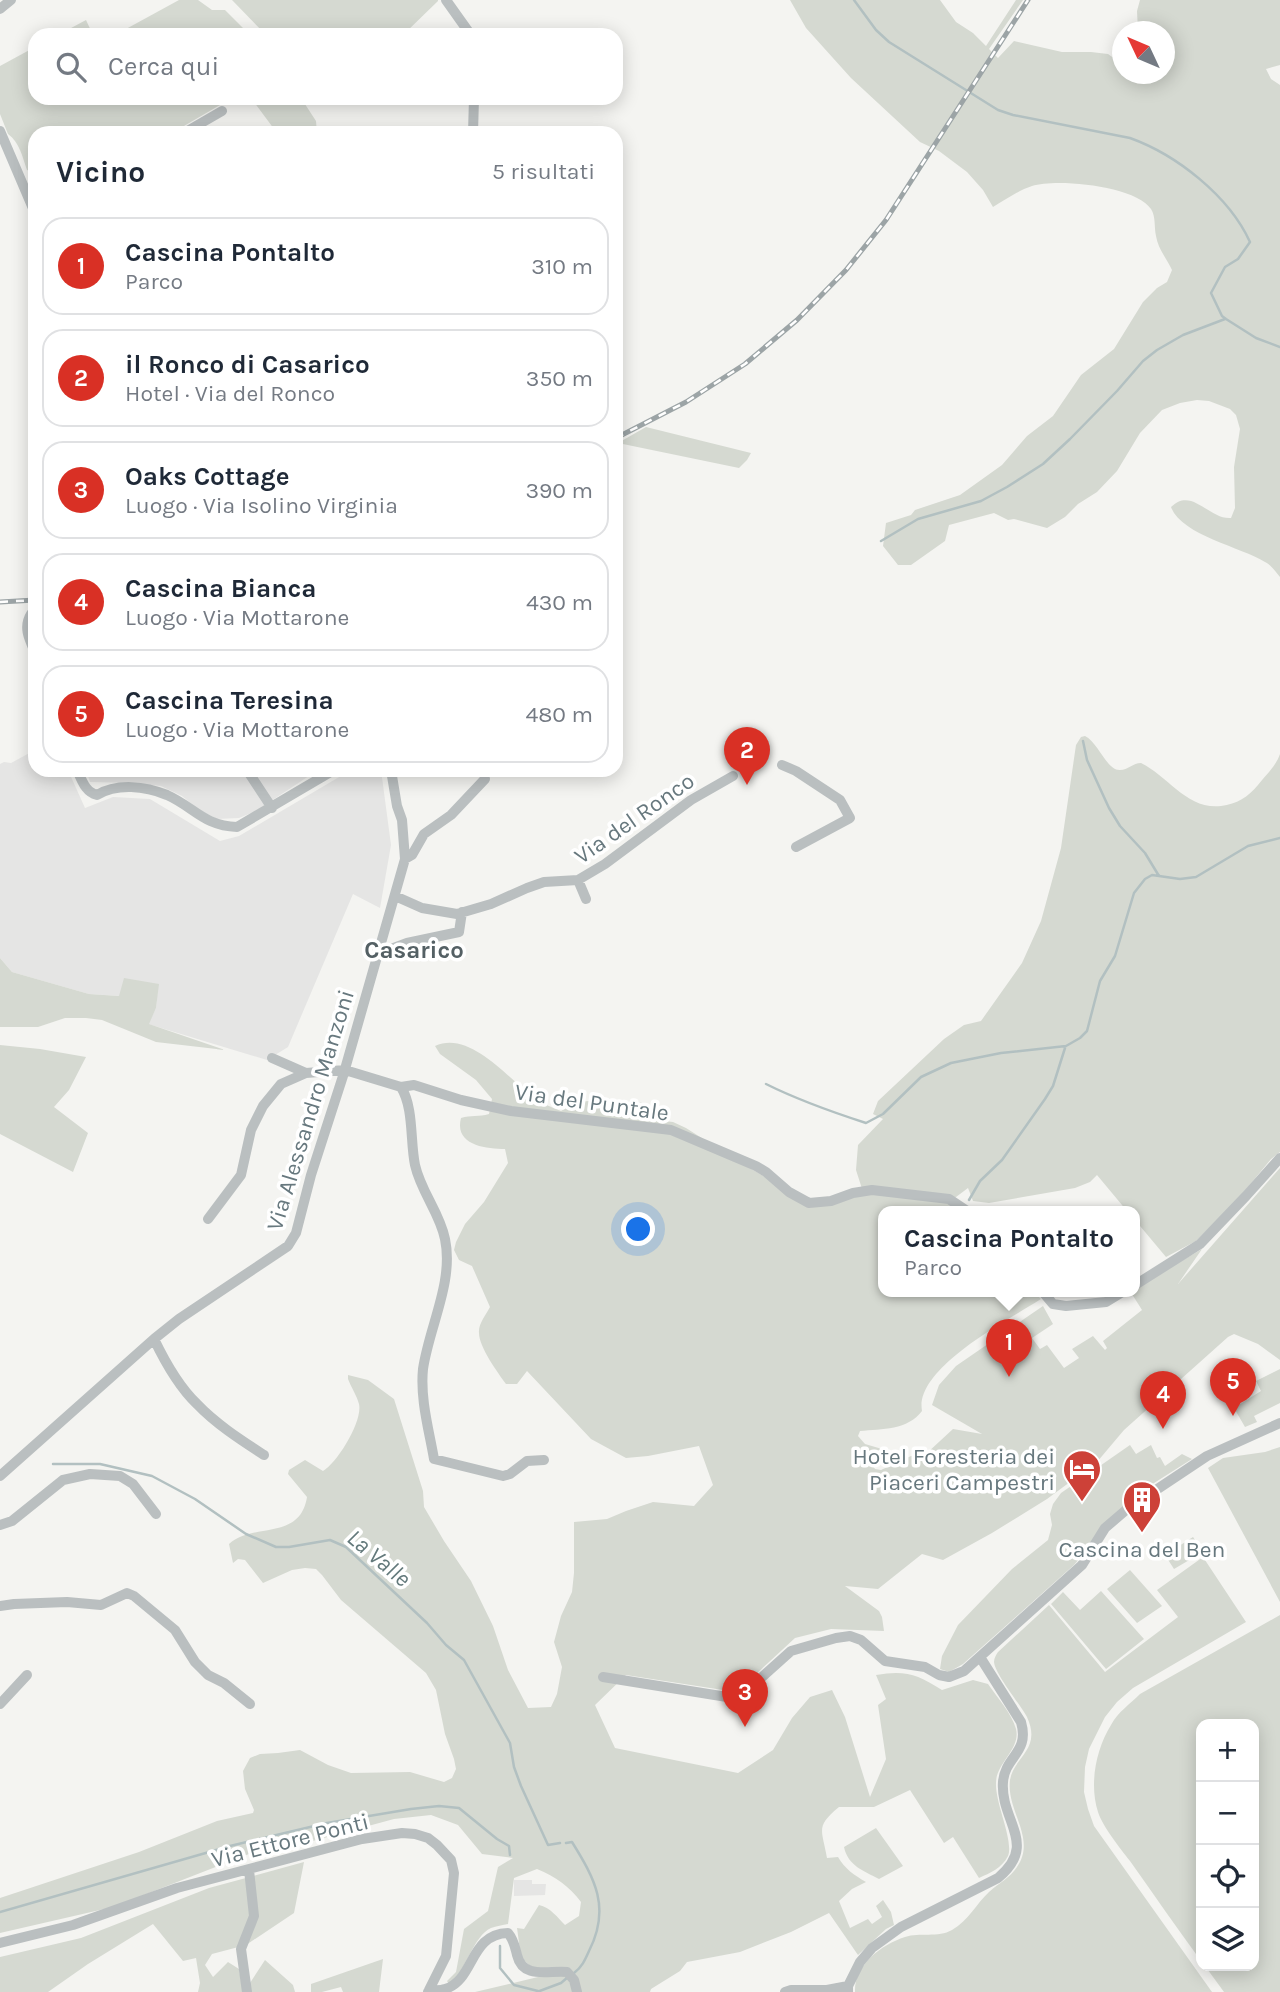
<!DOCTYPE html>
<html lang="it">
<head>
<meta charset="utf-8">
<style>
  body { margin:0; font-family:Karla,sans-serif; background:#f6f6f7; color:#1f2937 }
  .controls { position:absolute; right:21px; bottom:21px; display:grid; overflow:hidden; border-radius:14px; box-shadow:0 4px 18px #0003 }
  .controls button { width:63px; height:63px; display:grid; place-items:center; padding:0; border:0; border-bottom:2px solid #e0e1e3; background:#fff; color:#1f2937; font:35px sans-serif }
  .compass { position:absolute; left:1112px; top:21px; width:63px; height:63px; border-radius:50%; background:#fff; box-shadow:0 4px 18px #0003; rotate:314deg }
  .you { position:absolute; left:639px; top:1230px; width:24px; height:24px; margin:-18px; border:5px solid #fff; border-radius:50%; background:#1a73e8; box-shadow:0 0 0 10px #1a73e833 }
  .badge { display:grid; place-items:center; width:46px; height:46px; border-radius:50%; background:#d93025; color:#fff; font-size:23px; font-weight:700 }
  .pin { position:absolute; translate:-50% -58px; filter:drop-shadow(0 2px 4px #0008) }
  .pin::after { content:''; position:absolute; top:37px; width:24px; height:21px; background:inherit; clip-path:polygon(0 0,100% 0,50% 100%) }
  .popup { position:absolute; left:878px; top:1206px; width:262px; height:91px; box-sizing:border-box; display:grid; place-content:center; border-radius:14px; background:#fff; filter:drop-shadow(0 2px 5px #0005); font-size:23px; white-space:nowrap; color:#747a83 }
  .popup b { font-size:26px; color:#1f2937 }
  .popup::after { content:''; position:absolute; left:50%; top:100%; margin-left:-14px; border:14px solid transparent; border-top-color:#fff }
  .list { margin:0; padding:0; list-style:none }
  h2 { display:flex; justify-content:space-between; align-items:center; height:91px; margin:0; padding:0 28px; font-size:30px }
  h2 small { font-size:23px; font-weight:400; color:#747a83 }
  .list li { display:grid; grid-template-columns:46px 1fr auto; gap:21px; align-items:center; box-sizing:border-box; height:98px; margin:0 14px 14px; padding:0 14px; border:2px solid #e0e1e3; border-radius:21px }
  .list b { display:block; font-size:26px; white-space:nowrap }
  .list p { margin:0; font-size:23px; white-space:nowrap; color:#747a83 }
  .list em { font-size:23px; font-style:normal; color:#747a83 }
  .icon { flex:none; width:38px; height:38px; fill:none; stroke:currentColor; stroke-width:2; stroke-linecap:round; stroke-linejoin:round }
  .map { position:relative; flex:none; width:1280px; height:1992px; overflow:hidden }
  .search { position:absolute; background:#fff; box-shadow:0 4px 18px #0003; left:28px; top:28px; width:595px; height:77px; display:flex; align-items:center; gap:18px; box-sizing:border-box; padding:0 24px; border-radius:21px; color:#747a83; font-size:26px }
  .panel { position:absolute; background:#fff; box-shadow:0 4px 18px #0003; left:28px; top:126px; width:595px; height:651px; border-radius:21px }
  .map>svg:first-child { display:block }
  .built { fill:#e5e5e4 }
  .green { fill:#d5d9d1 }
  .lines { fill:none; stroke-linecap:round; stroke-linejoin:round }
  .stream { stroke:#b2c0c1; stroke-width:2.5 }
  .minor { stroke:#babfc0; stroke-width:10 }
  .rail-casing { stroke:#9ca4a6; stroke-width:5 }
  .rail { stroke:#fff; stroke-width:2.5; stroke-dasharray:8; stroke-linecap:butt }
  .labels { text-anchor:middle; stroke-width:7; stroke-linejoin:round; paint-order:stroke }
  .street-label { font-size:23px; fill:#67787e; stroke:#fff }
  .poi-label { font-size:23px; fill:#67787e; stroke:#fff; text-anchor:end }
  .neighbourhood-label { font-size:24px; font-weight:bold; fill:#546064; stroke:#fff }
  .water-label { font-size:24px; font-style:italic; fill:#63797b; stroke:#fff }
</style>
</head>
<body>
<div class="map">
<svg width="1280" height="1992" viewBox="0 0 1280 1992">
  <rect width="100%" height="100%" fill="#f4f4f1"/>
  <path class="built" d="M35,750V770H68L85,808L113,797L150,799L220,841L239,836L351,770H381L391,845L380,908L353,894L288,1047L267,1060L148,1024L156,1008L158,984L120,996L89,994L12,972L0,958V764L4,762L11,763Z
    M86,770H318L256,811L239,818L217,819L199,810L182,796L161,786L132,783L90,782Z
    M514,1880H532V1884H546L545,1895L514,1896Z"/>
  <path class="green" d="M179,0H198L212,10H225L250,35H115Z
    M232,0H438V1L403,35H266Z
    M790,0H940L956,22L973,33L986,46L1016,0H1023L989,49L998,58L1014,41L1062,52H1091L1108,54L1122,64V74H1164V32L1138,31L1137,11L1140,0H1280V65L1266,69L1271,79L1280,85V577C1276,572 1271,565 1265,562C1241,547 1181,535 1171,507C1192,486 1209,520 1231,518L1235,508L1234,467L1240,429L1236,415L1230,409L1209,401L1197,400L1180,403L1162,410L1140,433L1117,471L1097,492L1078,504L1065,517L1047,528L1014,519L1008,520L994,513L949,525L945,541L911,565H898L883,546L886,523L911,515L915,510L960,495L1002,465L1027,436L1053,416L1081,375L1114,349L1143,302L1157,288L1167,282L1172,270C1167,259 1158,249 1156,236C1154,227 1156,217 1151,209C1136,186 1057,178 1032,186C1019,190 1005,200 993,207L983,190L967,172L939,151L920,142L851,78L806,28Z
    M86,20L93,35H58Z
    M35,47V98H232L172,133H35V173L27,170C22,156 20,143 8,134L0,114V66Z
    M251,98H301L316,121L317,133H277Z
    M646,427L751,453L747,460L739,468L618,443Z
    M1085,736C1098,742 1107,771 1120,770C1128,770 1133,763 1141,763C1168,776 1187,810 1221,806C1237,804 1248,797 1258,785C1266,775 1276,766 1280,754V1152L1271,1159L1238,1199L1196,1241L1166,1257L1135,1220V1211H1127L1097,1175L1090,1182L1075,1188L989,1203L973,1201L968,1188L948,1203L959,1211H883V1291H1033L1041,1299C1010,1319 914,1368 922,1411C908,1430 882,1429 860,1431L858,1436L865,1444L882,1449L879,1457L872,1464L875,1469L881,1470L911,1456L927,1453L953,1429L982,1434L932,1405L939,1385L956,1366L1043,1306L1053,1324L1032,1338L1040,1349L1047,1345L1064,1368L1079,1358L1072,1349L1093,1336L1105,1350L1107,1348L1103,1341L1142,1310L1130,1291H1135V1288L1202,1249L1178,1284L1280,1168V1360L1258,1344L1234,1334L1228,1337L1124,1430L1097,1462L1047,1499L992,1533L943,1560L922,1554L878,1589L845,1586L879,1611L882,1617L884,1631L831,1629L795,1638L740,1689L723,1690L626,1675L595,1705L615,1748L738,1773L773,1750L792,1718L810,1697L832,1690L845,1717L870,1797L886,1759L878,1705L886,1699L876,1675C905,1670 917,1674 942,1690L973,1680L988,1684C997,1697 1012,1714 1016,1729C1021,1749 996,1763 996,1783C995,1803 1014,1841 1008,1856C1002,1868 990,1873 979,1878L953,1837L944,1843L910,1790L874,1807H839C815,1827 822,1829 827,1858L838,1857C845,1869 854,1875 866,1882L852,1889L839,1901L850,1928L868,1919L872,1924L882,1917L876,1906L883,1900L891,1912L894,1925L886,1929L858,1955L829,1913L791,1932L740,1952L687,1962L680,1971L651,1989L650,1992H475L538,1977L546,1970C517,1966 521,1952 517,1928L524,1929L539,1905C550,1907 558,1918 565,1925L579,1916L581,1902C569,1886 556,1877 537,1869L514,1878L508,1924C503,1925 496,1926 491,1928C473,1936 466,1972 449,1984L447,1981L456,1972L464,1929L488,1911L498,1867L513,1858L482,1854L458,1825L431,1815L394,1819L309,1842L296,1839L280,1842L113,1907L0,1933V1898L139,1852L217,1821L253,1813L254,1810L245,1789L243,1771L250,1758L260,1754L278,1753L300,1750L328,1765L351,1773L410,1772L444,1782L452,1778L456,1769L454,1759L445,1734L436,1690L426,1673L341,1600L322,1575L316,1569L305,1568L292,1570L263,1583L245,1560L238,1559L233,1563L229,1544C254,1522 300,1541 307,1497L288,1474L289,1470L305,1460L323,1471C337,1463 363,1421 359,1404C357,1396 351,1387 348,1379V1375L368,1380L394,1399L423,1491L424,1507L444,1541L471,1581L493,1626L508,1670L528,1708L551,1707L557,1694L562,1667L554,1642L561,1616L572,1592L574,1573V1522L607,1519L626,1511L653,1502L694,1506L713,1485L699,1446L648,1456L626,1458L591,1439L527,1371L517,1384H506C498,1373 479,1347 479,1333C478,1324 486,1315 490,1307L472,1266L459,1260L454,1250L456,1242L465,1224L484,1202L508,1163L505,1149C485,1149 454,1145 461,1118C471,1115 479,1117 489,1114L492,1099L476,1080L440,1054L435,1046C469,1030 507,1077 532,1096C540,1103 551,1107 561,1111L577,1102L589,1101L603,1104L635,1101L656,1107L655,1120L673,1122L686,1128L741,1163L784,1188L808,1208L864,1195L856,1170L858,1145L883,1119L873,1114L878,1101L944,1039L964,1025L981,1021L1022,963L1041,921L1061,848L1076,745L1081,737Z
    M0,958L12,972L89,994L119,996L124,978L159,984L156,1008L149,1024L225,1050L156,1042L102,1020L86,1018H65L38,1027H0Z
    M0,1045L40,1049L86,1057L69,1090L54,1107L88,1133L73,1172L0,1134Z
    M1280,1369V1403L1254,1416L1257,1422L1245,1427L1234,1408L1261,1391L1256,1381Z
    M1130,1445L1136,1454L1151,1445L1157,1458L1160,1457L1165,1466L1182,1454L1192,1459L1143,1490H1138L1074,1565L963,1664L949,1672L940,1669L942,1656L958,1625L1012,1569L1048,1540L1052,1525L1050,1514L1053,1504L1061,1493Z
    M1280,1447V1602L1208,1468L1223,1458L1265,1452Z
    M1193,1537L1203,1552L1174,1569L1165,1555Z
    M1203,1557L1246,1622L1133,1688L1117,1702L1105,1717L1089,1749L1085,1767L1084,1792L1088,1809L1094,1826L1212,1992H855C854,1965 881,1945 905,1937C920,1932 938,1938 952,1930C969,1920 976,1904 989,1892C999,1883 1010,1878 1017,1867C1037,1838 1006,1811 1010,1780C1014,1756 1042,1750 1027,1717C1020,1704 995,1674 994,1662C994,1658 996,1655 998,1652L1049,1605L1105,1672L1178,1617L1157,1590Z
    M1130,1570L1162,1606L1137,1623L1107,1589Z
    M1101,1591L1144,1639L1106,1669L1051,1604L1063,1592L1080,1610Z
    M1280,1615V1992H1224L1205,1966H1254V1724H1201V1961C1177,1928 1154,1895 1130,1861C1120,1848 1103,1827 1098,1812C1089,1784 1096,1749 1111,1725C1118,1712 1130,1704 1140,1694Z
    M876,1828L903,1866L879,1879C864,1871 848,1866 844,1847Z
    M304,1862L294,1913L246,1945L212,1954L205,1965L213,1977L228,1962L239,1969L242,1987L250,1983L265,1960L293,1985L295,1992H198L200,1983L196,1958L183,1961L153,1924L88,1964L48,1992H0V1957L81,1938L209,1888Z
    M383,1959L379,1992H343L341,1987L322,1992H311V1984Z"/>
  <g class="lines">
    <path class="stream" d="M854,0L876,30L889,42L998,110L1013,115L1130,138C1177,155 1229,196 1250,242L1238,259L1225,267L1211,293L1222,316L1226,319L1256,338L1280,347
      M881,541L918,519L981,501L1007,487L1043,464L1070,439L1117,391L1143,361L1157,350L1183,335L1225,319
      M1083,741L1087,760L1109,808L1120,826L1145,853L1159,876
      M766,1084C798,1100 832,1112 866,1123L883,1114L921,1077L951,1063L1001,1053L1066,1046L1080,1038L1087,1031L1100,981L1115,956L1134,893L1145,879L1152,875L1180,879L1196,877L1248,846L1280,838
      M969,1200L980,1181L1002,1160L1045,1099L1053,1086L1065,1048
      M53,1464H100L152,1476L195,1499L246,1534L276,1547H289L330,1540L346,1547L427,1623L446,1645L464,1660L510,1743L514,1767L521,1786L548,1845L560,1843
      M566,1843L572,1842C595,1879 611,1908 589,1951C585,1960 582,1967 574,1973
      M0,1912L230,1846L327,1823L411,1809L439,1806L459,1808L497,1839L509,1846L510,1855
      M500,1946V1968L514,1985L538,1991
      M537,1992L561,1983L568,1977"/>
    <path class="minor" d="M446,0L468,31L474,35
      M0,9L11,0
      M0,131L35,213
      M184,133L222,111
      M473,133L474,98
      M35,612L31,614C23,627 29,639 35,652
      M782,765L796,771L840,800L850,818L796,847
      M77,770C82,780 85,792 97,795C117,783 145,786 167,795C194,807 204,826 237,827L334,770
      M247,770L272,808
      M405,859L412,855L424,834L451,815L485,779
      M578,880L586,899
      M395,896L422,908L457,914L491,904L527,888L544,882L578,880L605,864L691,800L733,776
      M380,950L391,949L407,943L459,932L462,912
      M272,1058L306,1073
      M401,1087L414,1085L461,1100L511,1111L671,1130L756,1166L766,1172L789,1192L809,1203L831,1201L853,1193L872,1190L949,1199L967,1211
      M208,1219L241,1175L251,1130L263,1106L281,1084L306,1073L345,1070L401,1087C414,1108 410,1141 415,1165C421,1192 440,1213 445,1239C454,1282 429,1327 423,1369C420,1399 429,1430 434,1459L503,1476L510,1474L527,1461L544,1460
      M1135,1285L1200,1244L1246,1196L1280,1158
      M1042,1291L1053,1304L1066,1306L1106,1302L1124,1291
      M154,1339C165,1362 178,1386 197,1404C216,1424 241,1440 264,1455
      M0,1476L154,1339L179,1319L288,1246L296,1233L311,1175L343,1076L405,859L402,820L397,806L391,770
      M0,1525L12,1521L63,1480L90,1474L120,1476L133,1484L156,1514
      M0,1606L14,1604L67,1602L101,1605L127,1593L134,1596L175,1630L195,1662L208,1675L224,1683L250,1704
      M603,1677L727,1697L741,1696L791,1651L836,1638L850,1636L861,1640L885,1661L925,1667L939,1675L949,1677L964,1671L1082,1565L1105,1528L1126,1510L1207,1456L1280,1423
      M0,1704L27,1675
      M0,1943L73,1925L177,1888L362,1839L402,1833L415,1834L428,1838L437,1845L451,1860L454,1873L446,1956L428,1992
      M429,1990C434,1990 440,1991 445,1989C475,1980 469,1934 508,1933C514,1940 515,1947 517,1955C523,1980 549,1970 567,1972L574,1980L577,1992
      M247,1992L241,1949L254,1916L249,1870
      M785,1992L791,1990H827L848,1986
      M848,1992V1986L860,1962L872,1948L901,1927L998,1878C1039,1844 1000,1821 1003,1782C1005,1756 1030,1753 1021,1722L980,1657"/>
    <defs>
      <path id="rail" d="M616,438L686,402L745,364L797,320L846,270L886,220L1028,0
        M0,602L35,600"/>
    </defs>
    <use href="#rail" class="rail-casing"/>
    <use href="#rail" class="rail"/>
  </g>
  <defs>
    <symbol id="hotel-pin" viewBox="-11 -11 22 30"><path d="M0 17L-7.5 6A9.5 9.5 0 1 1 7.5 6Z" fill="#cd4138" stroke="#fff"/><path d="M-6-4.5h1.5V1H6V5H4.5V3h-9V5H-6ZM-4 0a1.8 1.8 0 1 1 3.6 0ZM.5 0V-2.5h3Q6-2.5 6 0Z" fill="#fff"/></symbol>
    <symbol id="building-pin" viewBox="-11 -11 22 30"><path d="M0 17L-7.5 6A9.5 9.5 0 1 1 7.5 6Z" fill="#cd4138" stroke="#fff"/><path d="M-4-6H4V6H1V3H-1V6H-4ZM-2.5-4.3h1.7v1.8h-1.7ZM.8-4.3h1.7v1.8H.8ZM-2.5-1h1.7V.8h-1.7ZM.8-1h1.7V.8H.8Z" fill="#fff"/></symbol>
  </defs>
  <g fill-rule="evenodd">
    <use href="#hotel-pin" x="1060" y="1447" width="44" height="60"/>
    <use href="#building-pin" x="1120" y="1478" width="44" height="60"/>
  </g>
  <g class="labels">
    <g class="street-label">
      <text transform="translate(634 818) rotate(-35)" y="8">Via del Ronco</text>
      <text transform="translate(592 1102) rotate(8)" y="8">Via del Puntale</text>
      <text transform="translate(310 1110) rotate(-73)" y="8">Via Alessandro Manzoni</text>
      <text transform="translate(290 1840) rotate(-14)" y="8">Via Ettore Ponti</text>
    </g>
    <g class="poi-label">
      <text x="1055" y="1464">Hotel Foresteria dei<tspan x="1055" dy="26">Piaceri Campestri</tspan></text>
      <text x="1142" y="1557" text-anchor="middle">Cascina del Ben</text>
    </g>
    <g class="neighbourhood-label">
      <text x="414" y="958">Casarico</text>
    </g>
    <g class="water-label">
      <text transform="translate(379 1558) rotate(40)" y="8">La Valle</text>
    </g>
  </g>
</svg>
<div class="controls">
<button>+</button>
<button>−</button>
<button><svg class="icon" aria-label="locate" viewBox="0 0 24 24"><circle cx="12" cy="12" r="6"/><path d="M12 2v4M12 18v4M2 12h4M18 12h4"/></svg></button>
<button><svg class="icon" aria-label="layers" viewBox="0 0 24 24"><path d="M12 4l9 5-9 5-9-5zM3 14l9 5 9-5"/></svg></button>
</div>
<svg class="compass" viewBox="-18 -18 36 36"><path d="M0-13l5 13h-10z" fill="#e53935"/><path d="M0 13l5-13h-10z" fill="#747a83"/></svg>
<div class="you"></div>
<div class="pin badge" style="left:1009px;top:1377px">1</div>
<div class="popup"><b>Cascina Pontalto</b>Parco</div>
<div class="pin badge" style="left:747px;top:785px">2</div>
<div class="pin badge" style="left:745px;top:1727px">3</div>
<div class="pin badge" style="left:1163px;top:1429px">4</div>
<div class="pin badge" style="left:1233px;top:1416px">5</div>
<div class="search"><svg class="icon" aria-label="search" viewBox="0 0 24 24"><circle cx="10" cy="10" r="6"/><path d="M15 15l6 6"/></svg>Cerca qui</div>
<section class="panel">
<h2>Vicino<small>5 risultati</small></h2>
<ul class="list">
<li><span class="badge">1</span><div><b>Cascina Pontalto</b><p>Parco</p></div><em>310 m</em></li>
<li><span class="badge">2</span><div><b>il Ronco di Casarico</b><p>Hotel · Via del Ronco</p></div><em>350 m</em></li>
<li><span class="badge">3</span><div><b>Oaks Cottage</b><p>Luogo · Via Isolino Virginia</p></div><em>390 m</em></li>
<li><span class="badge">4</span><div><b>Cascina Bianca</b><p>Luogo · Via Mottarone</p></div><em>430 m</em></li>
<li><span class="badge">5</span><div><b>Cascina Teresina</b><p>Luogo · Via Mottarone</p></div><em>480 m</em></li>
</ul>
</section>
</div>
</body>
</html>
